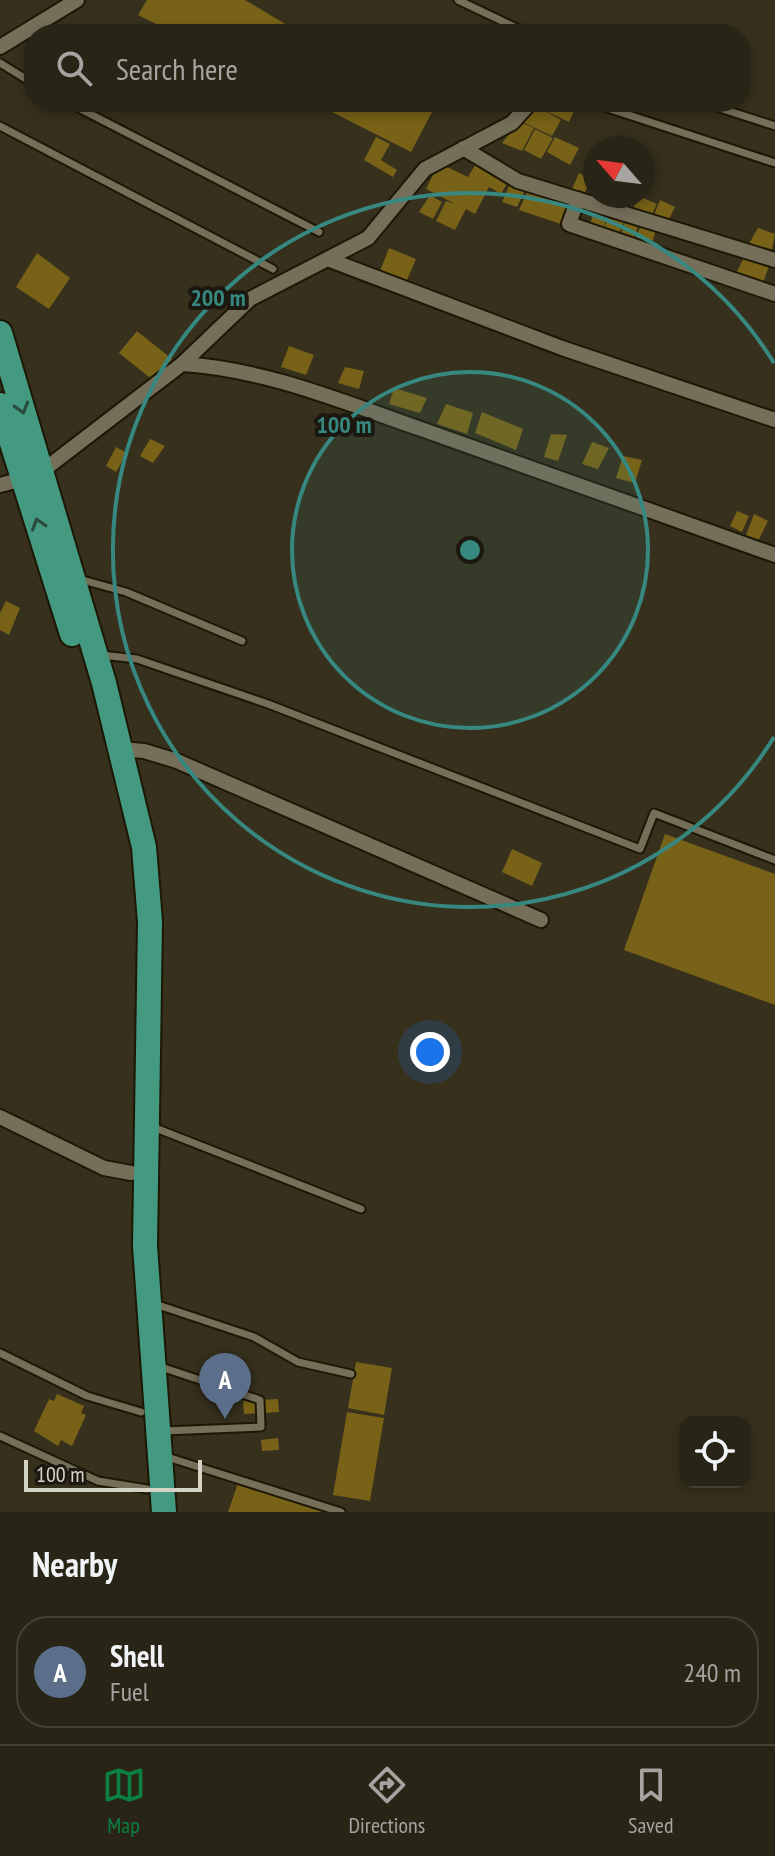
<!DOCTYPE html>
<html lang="en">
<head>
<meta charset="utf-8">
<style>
  body { margin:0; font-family:"PT Sans Narrow",sans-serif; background:#302c1f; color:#f1f3f6 }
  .controls { position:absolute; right:24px; bottom:24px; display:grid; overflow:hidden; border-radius:16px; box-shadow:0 4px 12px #0003 }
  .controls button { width:72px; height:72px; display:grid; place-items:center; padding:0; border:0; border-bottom:2px solid #444135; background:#282416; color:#f1f3f6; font:40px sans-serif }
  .compass { position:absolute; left:583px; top:136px; width:72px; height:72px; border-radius:50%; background:#282416; box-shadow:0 4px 12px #0003; rotate:298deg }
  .scale { position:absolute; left:24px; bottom:20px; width:178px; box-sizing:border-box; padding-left:8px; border:4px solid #d5d2c6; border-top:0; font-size:22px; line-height:28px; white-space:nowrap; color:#d5d2c6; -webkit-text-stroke:6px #1b180f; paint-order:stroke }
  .you { position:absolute; left:430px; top:1052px; width:28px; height:28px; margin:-20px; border:6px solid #fff; border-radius:50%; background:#1a73e8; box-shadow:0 0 0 12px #1a73e833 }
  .badge { display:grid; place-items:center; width:52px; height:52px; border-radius:50%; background:#0b8043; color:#fff; font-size:26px; font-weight:700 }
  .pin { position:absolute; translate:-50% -66px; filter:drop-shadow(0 2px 4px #0008) }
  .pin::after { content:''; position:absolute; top:42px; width:28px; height:24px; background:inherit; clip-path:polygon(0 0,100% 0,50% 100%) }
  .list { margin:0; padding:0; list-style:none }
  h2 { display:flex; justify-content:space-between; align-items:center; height:104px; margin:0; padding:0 32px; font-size:34px }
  h2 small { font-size:26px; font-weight:400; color:#a5a4a1 }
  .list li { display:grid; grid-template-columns:52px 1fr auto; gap:24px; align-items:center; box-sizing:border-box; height:112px; margin:0 16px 16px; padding:0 16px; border:2px solid #444135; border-radius:32px }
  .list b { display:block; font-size:30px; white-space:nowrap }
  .list p { margin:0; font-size:26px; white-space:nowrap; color:#a5a4a1 }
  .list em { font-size:26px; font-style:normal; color:#a5a4a1 }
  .icon { flex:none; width:44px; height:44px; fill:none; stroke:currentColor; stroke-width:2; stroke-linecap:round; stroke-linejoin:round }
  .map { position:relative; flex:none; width:775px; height:1512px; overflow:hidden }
  .search { position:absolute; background:#282416; box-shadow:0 4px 12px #0003; left:24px; right:24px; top:24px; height:88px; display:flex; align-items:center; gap:20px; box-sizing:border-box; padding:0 28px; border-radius:32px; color:#a5a4a1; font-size:30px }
  .sheet { height:232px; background:#282416 }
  nav { display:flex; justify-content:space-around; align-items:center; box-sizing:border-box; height:112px; border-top:2px solid #444135; background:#282416; font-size:22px; color:#a5a4a1 }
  nav a { display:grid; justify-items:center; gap:4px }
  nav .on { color:#0b8043 }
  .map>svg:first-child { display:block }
  .building { fill:#786217 }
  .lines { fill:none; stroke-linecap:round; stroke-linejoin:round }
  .lane-casing { stroke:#1d1705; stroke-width:11 }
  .street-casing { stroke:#1d1705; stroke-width:18 }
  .highway-casing { stroke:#1d1705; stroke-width:28 }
  .lane { stroke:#756e59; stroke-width:7 }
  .street { stroke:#756e59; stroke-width:14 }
  .highway { stroke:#449a80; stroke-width:24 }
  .oneway { stroke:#2b4c3c }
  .ring { fill:none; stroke:#378880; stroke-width:4 }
  .centre { fill:#378880; stroke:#1b180f; stroke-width:4 }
  .ring-label { font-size:24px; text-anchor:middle; font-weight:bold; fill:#378880; stroke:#1b180f; stroke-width:8; stroke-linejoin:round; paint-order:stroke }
</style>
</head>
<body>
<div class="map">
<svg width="775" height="1512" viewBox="0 0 775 1512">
  <rect width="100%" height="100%" fill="#36301d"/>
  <path class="building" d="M147,0H245L302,34H176L138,15Z
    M312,102H416L432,112L411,152Z
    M540,102H573L577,104L569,122L540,108L561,120L552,136L523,122L532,105L537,108Z
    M519,121L534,128L522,151L502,143Z
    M535,129L553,138L541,159L524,150Z
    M376,137L390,144L381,160L397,170L393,177L364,160Z
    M555,137L579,148L570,165L547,152Z
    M477,162L509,180L501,194L489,187L475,214L466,209L455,230L436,221L446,201L455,204L426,189L439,163L468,177Z
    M579,173L591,180L584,194L572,189Z
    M510,184L525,190L517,207L502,202Z
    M529,188L571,200L561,224L519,210Z
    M430,195L442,202L433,219L419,212Z
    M620,196H637L628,214L614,208Z
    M639,196L657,204L649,220L631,213Z
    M660,200L675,207L666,225L652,220Z
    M596,208L609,212L602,231L589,226Z
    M610,212L626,217L618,236L603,230Z
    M627,217L640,221L633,241L620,236Z
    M642,223L657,227L651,246L634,241Z
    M758,228L775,234L771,254L747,247Z
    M389,248L416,259L407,280L380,271Z
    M37,253L70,278L49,309L16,287Z
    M746,254L770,263L763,283L736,273Z
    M137,331L172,359L154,381L119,353Z
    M289,346L314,355L306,375L281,367Z
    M345,367L364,371L359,389L338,383Z
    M394,388L427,398L420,413L389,404Z
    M446,404L473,413L467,434L437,424Z
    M482,412L523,429L516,450L475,433Z
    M551,434L567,435L558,461L544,457Z
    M150,439L165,446L153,463L140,456Z
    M592,442L609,448L598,469L582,464Z
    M116,447L127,453L116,472L106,466Z
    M623,456L642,460L635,483L616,478Z
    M737,511L749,516L742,532L730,526Z
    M754,514L768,521L757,543L745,538Z
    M6,601L20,608L9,635L0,630V613Z
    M665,834L775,874V1005L624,950Z
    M512,849L542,863L532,886L502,872Z
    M356,1362L392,1368L384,1415L348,1408Z
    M57,1394L84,1406L81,1413L86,1415L72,1446L61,1440L58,1446L34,1431L49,1399L54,1401Z
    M278,1399L279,1412L244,1414L243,1401Z
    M347,1412L384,1418L370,1501L333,1495Z
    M278,1438L279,1450L262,1451L261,1440Z
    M238,1483L324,1511V1512H228Z"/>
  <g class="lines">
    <defs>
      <path id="lane" d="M458,0L529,34
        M0,63L34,84
        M67,102L319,232
        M589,102L775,163
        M701,102L775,126
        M0,126L273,269
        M79,579L126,592L242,641
        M101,655L137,659L268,704L640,849L654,813L775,860
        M153,1127L361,1209
        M155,1304L254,1337L298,1362L351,1374
        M0,1353L87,1396L141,1412
        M158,1366L260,1400L261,1427L164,1431
        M0,1436L98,1481L147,1489
        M164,1456L341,1512"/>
      <path id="street" d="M0,47L77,0
        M463,148L518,181L775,260
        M578,199L569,224L775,294
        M330,260L562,348L775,420
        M182,364C265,369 343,402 421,429C539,470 657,512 775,555
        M41,472L182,364L250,299L368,238L425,169L512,123L531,102
        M0,485L23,479
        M120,749L144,751L177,761L541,920
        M0,1117L104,1168L131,1173"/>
      <path id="highway" d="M0,333L104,683L144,847L150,922L145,1246L164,1512
        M0,405L72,634"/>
    </defs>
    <use href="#lane" class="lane-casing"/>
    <use href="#street" class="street-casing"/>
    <use href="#highway" class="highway-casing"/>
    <use href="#lane" class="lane"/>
    <use href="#street" class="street"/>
    <use href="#highway" class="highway"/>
  </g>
  <defs><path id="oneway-chevron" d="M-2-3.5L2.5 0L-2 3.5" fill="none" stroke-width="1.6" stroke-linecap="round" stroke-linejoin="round" transform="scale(2)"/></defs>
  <g class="oneway">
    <use href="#oneway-chevron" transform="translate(22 408) rotate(74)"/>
    <use href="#oneway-chevron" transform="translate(38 524) rotate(-108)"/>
  </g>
  <circle cx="470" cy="550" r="178" fill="#378880" fill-opacity=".12"/>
  <g class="ring">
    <circle cx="470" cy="550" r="178"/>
    <path d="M774 737A357 357 0 1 1 774 363"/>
  </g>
  <circle cx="470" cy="550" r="12" class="centre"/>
  <g class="ring-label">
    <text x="218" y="306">200 m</text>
    <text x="344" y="433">100 m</text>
  </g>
</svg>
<div class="controls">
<button><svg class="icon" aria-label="locate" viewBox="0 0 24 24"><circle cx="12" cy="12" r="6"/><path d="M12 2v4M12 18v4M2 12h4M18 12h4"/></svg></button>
</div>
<svg class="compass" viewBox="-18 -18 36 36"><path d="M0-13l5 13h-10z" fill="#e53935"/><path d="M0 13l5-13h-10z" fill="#a5a4a1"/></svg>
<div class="scale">100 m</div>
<div class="you"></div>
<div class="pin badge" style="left:225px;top:1419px;background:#5c6f8a">A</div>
<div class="search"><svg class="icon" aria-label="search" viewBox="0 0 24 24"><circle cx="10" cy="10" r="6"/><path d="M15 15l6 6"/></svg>Search here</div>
</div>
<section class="sheet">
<h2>Nearby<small></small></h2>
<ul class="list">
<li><span class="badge" style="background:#5c6f8a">A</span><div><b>Shell</b><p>Fuel</p></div><em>240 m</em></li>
</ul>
</section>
<nav>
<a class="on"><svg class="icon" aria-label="map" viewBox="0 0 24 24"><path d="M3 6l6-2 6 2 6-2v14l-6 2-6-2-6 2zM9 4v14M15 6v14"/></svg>Map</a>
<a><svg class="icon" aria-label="directions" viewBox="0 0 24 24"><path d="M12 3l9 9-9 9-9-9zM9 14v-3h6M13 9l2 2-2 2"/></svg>Directions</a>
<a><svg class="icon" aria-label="saved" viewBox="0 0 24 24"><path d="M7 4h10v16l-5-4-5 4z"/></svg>Saved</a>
</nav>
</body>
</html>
